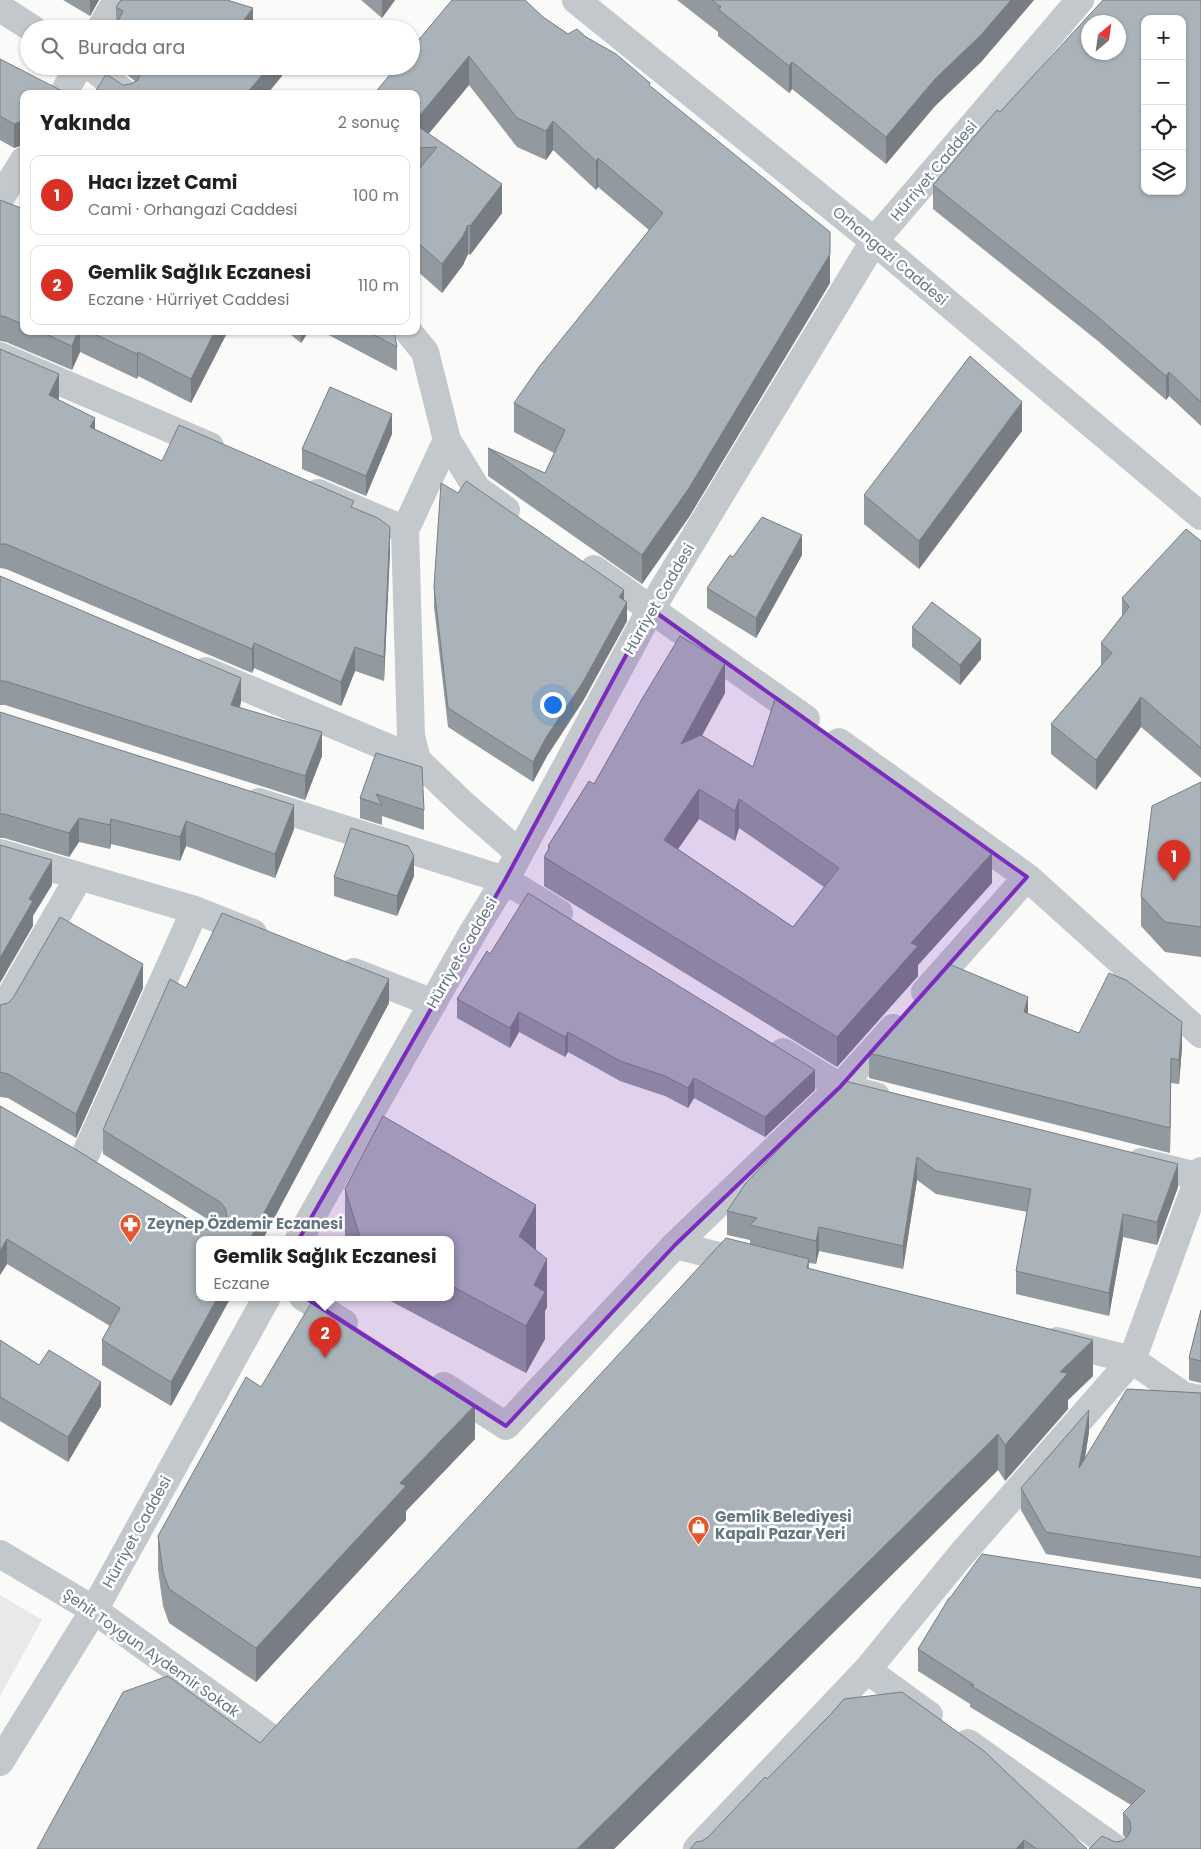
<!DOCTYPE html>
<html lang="tr">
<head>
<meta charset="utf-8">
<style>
  body { margin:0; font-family:Poppins,sans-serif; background:#f2f2f2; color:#202124 }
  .controls { position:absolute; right:15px; top:15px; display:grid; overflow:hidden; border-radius:10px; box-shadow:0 1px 4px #0004 }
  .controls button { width:45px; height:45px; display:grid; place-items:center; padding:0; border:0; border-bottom:1px solid #e0e0e0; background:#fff; color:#202124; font:25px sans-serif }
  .compass { position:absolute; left:1081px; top:15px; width:45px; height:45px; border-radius:50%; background:#fff; box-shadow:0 1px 4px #0004; rotate:29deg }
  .you { position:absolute; left:552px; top:704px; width:18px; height:18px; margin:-12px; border:4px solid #fff; border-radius:50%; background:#1a73e8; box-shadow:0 0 0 8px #1a73e833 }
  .badge { display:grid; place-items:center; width:32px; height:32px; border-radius:50%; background:#d93025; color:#fff; font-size:16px; font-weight:700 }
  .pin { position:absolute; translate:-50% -41px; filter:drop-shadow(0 1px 2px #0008) }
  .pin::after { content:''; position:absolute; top:26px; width:18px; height:15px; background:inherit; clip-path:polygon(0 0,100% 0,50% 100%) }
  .popup { position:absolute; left:196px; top:1236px; width:258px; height:65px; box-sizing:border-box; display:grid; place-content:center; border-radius:10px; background:#fff; filter:drop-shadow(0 1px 4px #0005); font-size:16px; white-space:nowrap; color:#757577 }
  .popup b { font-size:19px; color:#202124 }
  .popup::after { content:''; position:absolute; left:50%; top:100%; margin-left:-10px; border:10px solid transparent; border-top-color:#fff }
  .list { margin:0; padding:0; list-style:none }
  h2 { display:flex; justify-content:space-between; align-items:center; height:65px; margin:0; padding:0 20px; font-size:21px }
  h2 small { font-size:16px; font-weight:400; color:#757577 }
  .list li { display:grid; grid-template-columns:32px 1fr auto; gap:15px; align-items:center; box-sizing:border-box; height:80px; margin:0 10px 10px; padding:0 10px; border:1px solid #e0e0e0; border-radius:10px }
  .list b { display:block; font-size:19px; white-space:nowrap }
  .list p { margin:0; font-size:16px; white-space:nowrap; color:#757577 }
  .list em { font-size:16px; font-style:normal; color:#757577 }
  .icon { flex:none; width:28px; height:28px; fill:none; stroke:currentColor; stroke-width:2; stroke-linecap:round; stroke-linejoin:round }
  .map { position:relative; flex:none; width:1201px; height:1849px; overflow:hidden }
  .search { position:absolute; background:#fff; box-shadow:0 1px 4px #0004; left:20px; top:20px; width:400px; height:55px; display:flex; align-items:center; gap:12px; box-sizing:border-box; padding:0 18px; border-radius:28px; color:#757577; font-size:19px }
  .panel { position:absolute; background:#fff; box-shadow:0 1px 4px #0004; left:20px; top:90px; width:400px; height:245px; border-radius:10px }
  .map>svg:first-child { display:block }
  .built { fill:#e8e9e9 }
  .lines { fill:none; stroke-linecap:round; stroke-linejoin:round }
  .minor { stroke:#c3c8cc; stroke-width:28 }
  .wall { fill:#929a9f; fill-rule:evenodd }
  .shaded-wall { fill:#777d82 }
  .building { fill:#aab3b9; stroke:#777d82; fill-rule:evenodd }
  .marked { fill:#7b2cbf; fill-opacity:0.2; stroke:#7b2cbf; stroke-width:4; stroke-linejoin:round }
  .labels { text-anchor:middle; stroke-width:5; stroke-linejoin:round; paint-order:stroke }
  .street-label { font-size:15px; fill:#657683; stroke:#fff }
  .poi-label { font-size:15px; font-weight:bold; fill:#657683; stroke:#fff; text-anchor:start }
</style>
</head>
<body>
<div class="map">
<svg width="1201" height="1849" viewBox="0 0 1201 1849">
  <rect width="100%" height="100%" fill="#fafaf8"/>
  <path class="built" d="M0,1595L42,1620L0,1696Z"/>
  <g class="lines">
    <path class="minor" d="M576,0L874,241L1201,516
      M0,8L33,29
      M100,29L117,0
      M90,66L126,94
      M63,94L79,66
      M0,199L24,160
      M408,331L425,352L447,440L477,489L506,510
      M0,356L210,446
      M447,440L405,530L411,736L417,760L464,805L519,853
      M318,493L405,530
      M594,569L806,719
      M206,671L417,760
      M839,742L1027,877L1201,1034
      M259,802L505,880L559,913
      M0,853L195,910L253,933
      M354,972L433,1003
      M925,992L1027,877
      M0,1014L79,877
      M783,1052L840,1087L876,1096
      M83,1160L195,910
      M1141,1162L1201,1177
      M299,1239L473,932L505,880L651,609L874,241L1080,0
      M675,1245L747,1263
      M303,1297L344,1323
      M1057,1341L1132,1360L1184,1396L1201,1399
      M444,1386L506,1426L675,1245L840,1087L893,1028
      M0,1554L94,1610L274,1740
      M867,1670L929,1715
      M968,1743L1116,1849
      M0,1762L94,1610L267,1297
      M697,1849L867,1670L960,1556L1132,1360L1201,1171"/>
  </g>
  <path class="wall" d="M63,0H99L90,16Z
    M361,0H395L382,18Z
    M677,0H1034L981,62L935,106L886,164L792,89L789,93L718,36V32Z
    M1201,0V426L1169,396L1166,400L1098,341L933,209V185L1000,112Z
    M116,7L253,29H116Z
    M543,17L568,34L586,37L650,86L830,283L689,517L642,584L488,476V448L545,473L554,453L514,432V403L649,230L598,187L596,190L553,150L546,160L517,147L469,85L428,134L502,213L470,255L468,254L463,265L442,293L416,270V94H374Z
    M0,59L24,94L14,148L0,140Z
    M122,66H282V76L267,94H94L123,85L131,84L135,81L122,71Z
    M0,200L21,208L24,204V331H228L191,403L138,376L137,379L80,352L72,370L6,342L0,341Z
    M286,331H309L301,343Z
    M321,331H394L397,347V371Z
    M0,349L59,398L58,399L95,429L162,461L354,508L390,551L384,681L355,671L341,706L254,668L252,673L6,569L0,568Z
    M1022,431L919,569L864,524V495Z
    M392,434L366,496L302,469V449Z
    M1201,541V778L1141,727L1096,790L1051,754V724L1101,665V643L1122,616V598Z
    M802,555L756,638L707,608V588L733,557Z
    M0,576L241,702L240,708L322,756L305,800L5,705H0Z
    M434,587L624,600L627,621L583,701L547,756L533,782L448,727L434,607Z
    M912,627L981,659L960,685L912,647Z
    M725,693L702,736L753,767L992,883L918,965V976L837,1067L544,886V857L548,850V846ZM699,819L735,841L739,828L824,887L793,927L678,849Z
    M0,712L294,829L275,878L186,846L180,861L111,844L110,849L79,842L69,857L4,838H0Z
    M376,753L424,810V830L382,816V825L360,818V798Z
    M1201,782V957L1165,952L1141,926V896Z
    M414,876L397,916L334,896V877Z
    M490,954L815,1090L765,1137L694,1098L688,1108L665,1096L620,1081L568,1052L565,1057L519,1032L510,1048L457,1018V999Z
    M143,988L76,1138L8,1098L0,1097V1005Z
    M186,988L389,1003L263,1239H200V1297H231L171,1406L102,1365V1340L110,1326L7,1264L0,1275V1106L203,1228L210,1230L218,1229L220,1227L103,1154V1130Z
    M1028,1014L1079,1033L1182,1047L1179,1084L1171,1083L1170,1153L869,1078V1053Z
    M794,1130L1178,1187L1157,1245L1123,1237L1109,1316L1016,1294V1271L1027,1212L936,1194L917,1180L903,1269L819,1251L816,1264L809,1263V1269L1093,1376L1068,1400V1409L1005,1481L998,1470L614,1849H37L260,1743L750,1244V1240L727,1235V1211L794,1133Z
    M345,1189L536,1250L547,1307L545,1311V1339L526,1373L383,1297H450V1239H346L345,1236Z
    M1201,1310V1383L1189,1380V1358Z
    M0,1340L101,1406L68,1462L0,1421Z
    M261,1387L475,1439L406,1511V1520L256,1682L169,1623L163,1606L158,1570V1536Z
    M1201,1393V1579L1046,1554L1021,1510V1488L1089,1432L1085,1459Z
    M1198,1588L1201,1849L1115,1842L1122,1841L1126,1838L1123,1835V1813L1131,1805L970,1707V1704L918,1671V1649L950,1598Z
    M767,1779L1087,1849H690L708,1837Z"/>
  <path class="shaded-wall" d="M90,0H99L90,16Z
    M382,0H395L382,18Z
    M1011,0H1034L981,62L935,106L886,164V137L935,79Z
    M253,8V29H243V21Z
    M469,56V85L417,148H416V120Z
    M792,62V89L789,93V66Z
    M270,66H282V76L267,94H246Z
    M24,120V145L14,148V124Z
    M553,121V150L546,160V131Z
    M598,158V187L596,190V161Z
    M502,184V213L470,255V226Z
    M468,225V254L463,265L442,293V264Z
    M830,254V283L689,517L642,584V555Z
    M78,331H80V352L72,370V346Z
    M215,331H228L191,403V379Z
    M301,331H309L301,343Z
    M138,352V376L137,379V354Z
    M1169,372V396L1166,400V376Z
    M59,374V398L49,419V395Z
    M1022,402V431L919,569V541Z
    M392,414V434L366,496V476Z
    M95,418V442L90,427Z
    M390,527V551L384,681V657Z
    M802,535V555L756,638V618Z
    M624,590V606L627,602V621L583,701L547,756L533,782V762L619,597Z
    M981,639V659L960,685V665Z
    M254,643V668L252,673V649Z
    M355,647V671L341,706V682Z
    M725,663V693L681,773V744Z
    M241,678V702L231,730V705Z
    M1141,697V727L1096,790V760Z
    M322,732V756L305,800V776Z
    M699,789V819L664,869V840Z
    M739,799V828L735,841V811Z
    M294,805V829L275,878V854Z
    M79,818V842L69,857V833Z
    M111,819V844L110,849V825Z
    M186,821V846L180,861V837Z
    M992,853V883L918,965V976L837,1067V1037L911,943Z
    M414,856V876L397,916V896Z
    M52,860V885L33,916V926L0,983V958L29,899Z
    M143,964V988L76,1138V1114Z
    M389,979V1003L263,1239H250Z
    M1028,997V1022L1024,1012Z
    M519,1012V1032L510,1048V1028Z
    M1182,1022V1047L1179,1084V1060Z
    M568,1032V1052L565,1057V1037Z
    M1171,1058V1083L1170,1153V1128Z
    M815,1070V1090L765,1137V1117Z
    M694,1078V1098L688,1108V1088Z
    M917,1157V1180L903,1269V1246Z
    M1178,1164V1187L1157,1245V1222Z
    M536,1205V1252L519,1236Z
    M1123,1214V1237L1109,1316V1293Z
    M819,1227V1251L816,1264V1241Z
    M7,1239V1264L0,1275V1251Z
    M547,1259V1307L545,1311V1339L526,1373V1326L534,1285Z
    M218,1297H231L171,1406V1382Z
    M1093,1340V1376L1068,1400V1409L1005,1481V1445L1060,1372Z
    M101,1382V1406L68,1462V1437Z
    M475,1405V1439L406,1511V1520L256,1682V1648L400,1483Z
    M1089,1410V1432L1079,1490V1468Z
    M998,1434V1470L614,1849H577Z
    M1024,1840V1849H1016Z"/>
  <path class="building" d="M121,0H227L253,8L243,21L252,29H127L117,23L123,11L116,7Z
    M452,0H525L543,17L568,34L577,29L586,37L616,54L650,83L649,85L830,232V254L689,488L642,555L488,448L545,473L565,430L514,403L539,367L663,213L598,158L596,161L553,121L546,131L517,118L469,56L416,120V94H374L397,66H411V49Z
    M712,0H1011L981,35L935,79L886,137L792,62L789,66L718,9L721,7Z
    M1103,0H1201V402L1169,372L1166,376L1098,317L933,185L997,110L1000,112ZM1145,19H1182V191H1145ZM1088,22H1118V52H1088Z
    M0,59L68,94H24V120L14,124L0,116Z
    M141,66H270L246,94H94L106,74L123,85L131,84L138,80L141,72Z
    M416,125L502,184L470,226L468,225L463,236L442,264L416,241V173L437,147L416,148Z
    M0,200L21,208L24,204V325L6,317L0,316Z
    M39,331H78L72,346Z
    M88,331H215L191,379L138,352L137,354Z
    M367,331H394L397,347Z
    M0,349L59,374L49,395L95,418L90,427L162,461L179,425L354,501L351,507L378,518L390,527L384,657L355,647L341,682L254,643L252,649L6,544H0Z
    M970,356L1022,402L919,541L864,495Z
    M330,387L392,414L366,476L302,449Z
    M466,481L624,590L619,597L627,602L583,682L547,736L533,762L448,708L434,587L441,483L458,493Z
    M762,517L802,535L756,618L707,588L730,555L733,557Z
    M1186,529L1201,541V748L1141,697L1096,760L1051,724L1112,653L1101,643L1129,607L1122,598Z
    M0,576L241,678L231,705L322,732L305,776L5,681H0Z
    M932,602L981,639L960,665L912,627Z
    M680,636L725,663L681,744L701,735L753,767L776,696L992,853L911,943L918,946L837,1037L544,857L550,847L548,846L589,781L594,784L642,699ZM699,789L735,811L739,799L839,868L793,927L664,840Z
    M0,712L294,805L275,854L186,821L180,837L111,819L110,825L79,818L69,833L4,814H0Z
    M376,753L422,767L424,810L376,794L382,805L360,798Z
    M1201,782V927L1165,922L1141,896L1152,806Z
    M351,828L408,846L414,856L397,896L334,877Z
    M0,845L52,860L29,899L33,901L0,958Z
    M528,893L815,1070L765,1117L694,1078L688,1088L665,1076L620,1061L568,1032L565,1037L519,1012L510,1028L457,999L487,951L490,954Z
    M222,913L389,979L250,1239H200V1297H218L171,1382L102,1340L120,1308L7,1239L0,1251V1106L75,1149L203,1228L210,1230L218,1229L224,1223L227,1216L225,1208L220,1202L103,1130L170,979L186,988Z
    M60,917L143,964L76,1114L8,1074L0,1072V1005L8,1003L13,998Z
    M949,964L1028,997L1024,1012L1079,1033L1109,973L1126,980L1182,1022L1179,1060L1171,1058L1170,1128L869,1053Z
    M845,1081L1178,1164L1157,1222L1123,1214L1109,1293L1016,1271L1031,1189L936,1171L917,1157L903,1246L819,1227L816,1241L750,1225L757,1218L727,1211L746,1183L796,1131L794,1130Z
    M383,1116L536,1205L519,1236L547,1259L534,1285L545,1292L526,1326L450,1285V1239H364L360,1237L345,1189Z
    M726,1238L809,1259L807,1268L1093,1340L1060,1372L1068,1373L1005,1445L998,1434L577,1849H37L123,1692L168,1676L260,1743Z
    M313,1300L475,1405L400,1483L406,1486L256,1648L169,1589L163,1572L158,1536L246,1377L261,1387Z
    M1201,1310V1361L1189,1358Z
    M0,1340L39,1365L49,1350L101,1382L68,1437L0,1397Z
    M1127,1389L1201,1393V1557L1046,1532L1021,1488L1089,1410L1079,1468Z
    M982,1554L1201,1588V1849H1089L1102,1836L1115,1842L1122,1841L1128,1836L1131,1829L1130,1821L1123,1813L1145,1791L970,1685H974L918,1649L949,1598H950Z
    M902,1692L984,1751L1087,1849H1037L1024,1840L1016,1849H690L696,1842L702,1841L708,1837L765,1777L767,1779L831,1714L844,1699Z"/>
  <path class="marked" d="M651,609L1027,877L840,1087L675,1245L506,1426L276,1279L505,880Z"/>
  <defs>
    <symbol id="pharmacy-pin" viewBox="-11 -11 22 30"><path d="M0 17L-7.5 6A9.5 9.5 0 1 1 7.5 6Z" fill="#e4572e" stroke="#fff"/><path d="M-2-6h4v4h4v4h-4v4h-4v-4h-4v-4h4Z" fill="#fff"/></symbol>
    <symbol id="shop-pin" viewBox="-11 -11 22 30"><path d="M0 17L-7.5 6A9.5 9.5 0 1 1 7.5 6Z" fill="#e4572e" stroke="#fff"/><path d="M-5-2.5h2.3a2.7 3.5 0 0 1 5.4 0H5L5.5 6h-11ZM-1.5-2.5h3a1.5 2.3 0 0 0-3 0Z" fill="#fff"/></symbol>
  </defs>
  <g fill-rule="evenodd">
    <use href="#pharmacy-pin" x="118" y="1212" width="25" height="34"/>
    <use href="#shop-pin" x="686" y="1514" width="25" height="34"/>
  </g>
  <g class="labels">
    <g class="street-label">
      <text transform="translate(934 171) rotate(-50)" y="5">Hürriyet Caddesi</text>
      <text transform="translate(890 256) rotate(40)" y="5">Orhangazi Caddesi</text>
      <text transform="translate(659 599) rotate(-60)" y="5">Hürriyet Caddesi</text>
      <text transform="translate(462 953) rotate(-60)" y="5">Hürriyet Caddesi</text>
      <text transform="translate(137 1532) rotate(-61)" y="5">Hürriyet Caddesi</text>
      <text transform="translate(151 1653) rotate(35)" y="5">Şehit Toygun Aydemir Sokak</text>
    </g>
    <g class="poi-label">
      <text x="147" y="1229">Zeynep Özdemir Eczanesi</text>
      <text x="715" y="1522">Gemlik Belediyesi<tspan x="715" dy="17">Kapalı Pazar Yeri</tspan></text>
    </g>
  </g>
</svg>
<div class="controls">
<button>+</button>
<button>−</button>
<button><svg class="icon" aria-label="locate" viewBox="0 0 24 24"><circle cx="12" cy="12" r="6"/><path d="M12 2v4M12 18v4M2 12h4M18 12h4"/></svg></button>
<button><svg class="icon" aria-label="layers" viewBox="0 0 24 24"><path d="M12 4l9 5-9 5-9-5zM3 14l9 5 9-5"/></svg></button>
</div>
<svg class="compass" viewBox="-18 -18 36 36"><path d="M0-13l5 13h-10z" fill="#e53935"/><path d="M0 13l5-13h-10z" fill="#757577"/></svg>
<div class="you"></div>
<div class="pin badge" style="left:1174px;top:881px">1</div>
<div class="pin badge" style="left:325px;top:1358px">2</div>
<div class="popup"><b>Gemlik Sağlık Eczanesi</b>Eczane</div>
<div class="search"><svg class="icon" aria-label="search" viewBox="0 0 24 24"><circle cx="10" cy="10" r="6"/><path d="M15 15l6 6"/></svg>Burada ara</div>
<section class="panel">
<h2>Yakında<small>2 sonuç</small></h2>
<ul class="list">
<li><span class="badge">1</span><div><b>Hacı İzzet Cami</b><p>Cami · Orhangazi Caddesi</p></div><em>100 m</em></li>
<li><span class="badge">2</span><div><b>Gemlik Sağlık Eczanesi</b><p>Eczane · Hürriyet Caddesi</p></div><em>110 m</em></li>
</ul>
</section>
</div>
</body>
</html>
